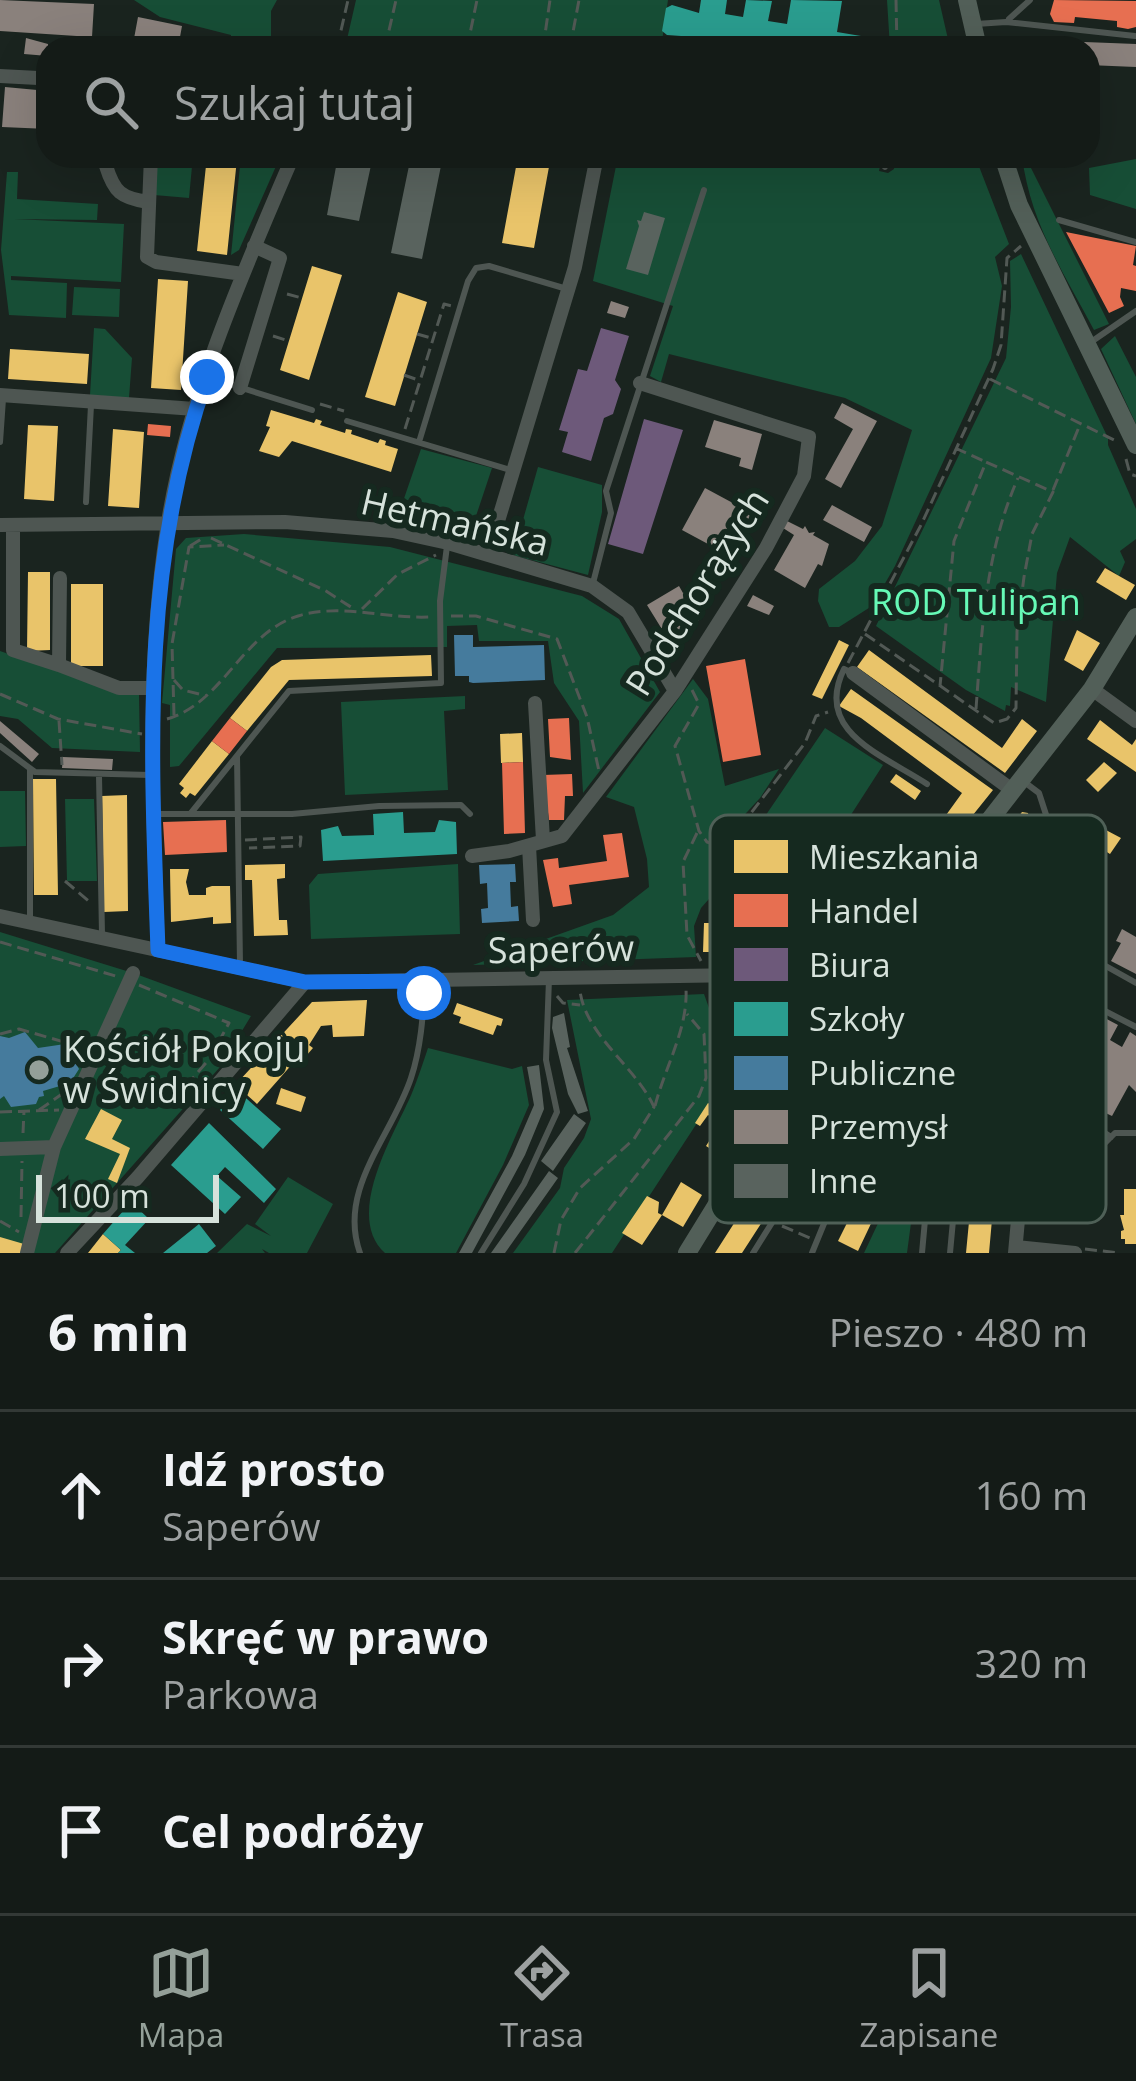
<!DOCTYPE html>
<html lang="pl">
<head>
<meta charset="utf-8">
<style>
  body { margin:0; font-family:"Open Sans",sans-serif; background:#212824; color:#f1f3f6 }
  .scale { position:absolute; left:36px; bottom:30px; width:183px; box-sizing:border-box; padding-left:12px; border:6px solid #d6e2db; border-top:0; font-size:33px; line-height:42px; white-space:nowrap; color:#d6e2db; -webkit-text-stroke:9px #15291f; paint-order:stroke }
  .stop { position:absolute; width:36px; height:36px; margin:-27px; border:9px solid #1a73e8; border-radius:50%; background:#fff }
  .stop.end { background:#1a73e8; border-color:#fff; box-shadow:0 3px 12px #0008 }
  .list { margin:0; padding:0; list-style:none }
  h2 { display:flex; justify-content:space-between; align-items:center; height:156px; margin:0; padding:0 48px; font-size:51px }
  h2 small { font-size:39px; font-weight:400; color:#9da1a1 }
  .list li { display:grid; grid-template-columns:78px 1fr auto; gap:36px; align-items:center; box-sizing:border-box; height:168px; padding:0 48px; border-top:3px solid #333936 }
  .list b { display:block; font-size:45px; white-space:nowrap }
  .list p { margin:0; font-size:39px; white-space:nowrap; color:#9da1a1 }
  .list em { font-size:39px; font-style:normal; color:#9da1a1 }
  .icon { flex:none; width:66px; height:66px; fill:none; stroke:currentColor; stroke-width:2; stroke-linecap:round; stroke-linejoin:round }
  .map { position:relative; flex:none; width:1136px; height:1253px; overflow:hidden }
  .search { position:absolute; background:#141b17; box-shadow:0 12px 48px #0002; left:36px; right:36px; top:36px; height:132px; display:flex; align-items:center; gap:30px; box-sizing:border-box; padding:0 42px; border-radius:36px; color:#9da1a1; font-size:45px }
  .sheet { height:660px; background:#141b17 }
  nav { display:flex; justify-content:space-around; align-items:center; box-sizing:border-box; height:168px; border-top:3px solid #333936; background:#141b17; font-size:33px; color:#9da1a1 }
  nav a { display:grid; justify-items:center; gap:6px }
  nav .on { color:#94a099 }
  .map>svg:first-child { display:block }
  .green { fill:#174e36 }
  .homes { fill:#e9c46a }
  .shops { fill:#e76f51 }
  .offices { fill:#6d597a }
  .schools { fill:#2a9d8f }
  .public { fill:#457b9d }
  .industry { fill:#8a817c }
  .building { fill:#59635e }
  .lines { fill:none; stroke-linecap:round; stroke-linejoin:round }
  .path { stroke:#525955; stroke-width:3; stroke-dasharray:12 6; stroke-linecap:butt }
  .service { stroke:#4e5652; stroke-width:6 }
  .minor { stroke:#4e5652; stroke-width:14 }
  .secondary { stroke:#525f58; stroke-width:18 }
  .route { stroke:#1a73e8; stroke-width:15 }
  .poi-dot { fill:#94a099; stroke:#15291f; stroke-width:4.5 }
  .labels { text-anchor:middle; stroke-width:12; stroke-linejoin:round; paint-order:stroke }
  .street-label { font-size:36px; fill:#d6e2db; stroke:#15291f }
  .park-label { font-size:36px; fill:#66f9b6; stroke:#15291f }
  .poi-label { font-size:36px; fill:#d6e2db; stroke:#15291f; text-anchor:start }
  .key { fill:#15291f; stroke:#4f6057; stroke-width:3 }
  .key-label { font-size:33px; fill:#d6e2db }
</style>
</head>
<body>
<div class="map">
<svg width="1136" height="1253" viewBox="0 0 1136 1253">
  <rect width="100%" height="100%" fill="#1a241f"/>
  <path class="green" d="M134,0H277L271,11V48H231V35L160,17Z
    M356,0H668L661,48H345Z
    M887,0H939L950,48H890Z
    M157,156H193L189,198L154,195Z
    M241,156H256L277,164L239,250L231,255Z
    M618,156H882L879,171L888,173L894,169L896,156H975L1009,244L995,257L1002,286L991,358L895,566L872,606L839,627H829L818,601L819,589L855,561L882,526L912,430L845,398L669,354L661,382L650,376L673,306L593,281Z
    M1022,156H1025L1109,324L1094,330C1063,272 1030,222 1022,156Z
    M1136,159V209L1090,195L1089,168Z
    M7,172H18L17,199L98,204L97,220L14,219L124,224L121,282L11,276V280L67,283L66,318L9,315L1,250Z
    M1021,254L1108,438V445L1136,509V539L1120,551L1125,562L1119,576L1070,537L1057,573L1046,702L1011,687L1010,706L1006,705L1005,711L966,690L876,626L1006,358L1011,307L1010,261Z
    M74,287L120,289L119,317L72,315Z
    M94,328L105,329L132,358L129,398L90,395Z
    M1115,336L1136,377V424L1101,349Z
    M421,449L492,468L475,519L464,526L399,513Z
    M538,467L602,485V512L588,575L513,555Z
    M244,534L390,547L582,596L619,619L660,692L583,793L579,721L554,683L548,641H479L477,625L447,626V647L277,648L179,766L170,767V705L162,703L176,549L186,538Z
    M0,651L120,693L139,694L140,752L52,748L18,719L0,716Z
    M693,679L708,699L725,786L779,769L760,798L736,824L724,882L701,908L694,926L696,957L473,965L613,915L649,887L647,859L634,807L606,797Z
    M465,696V709L444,711L448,790L345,795L341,702Z
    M825,728L883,765L845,824L842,833L849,843L822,881L753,834Z
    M0,791H25L26,846L0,847Z
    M65,799H94L97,881H67Z
    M458,864L460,934L311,939L309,885L318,874Z
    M0,932L133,973L251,1016L220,1067L55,1253H0Z
    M704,994L722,1044L735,1065L612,1253H513L560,1188L564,1168L584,1138L591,1119L567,1000Z
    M428,1048L512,1069L522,1066L529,1105L503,1165L456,1253H385C343,1215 395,1133 412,1093C418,1078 423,1063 428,1048Z
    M919,1163L907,1253H864L881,1217L888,1220Z
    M288,1177L333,1204L307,1253H269L262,1249L265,1253H217L247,1224L271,1236L255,1224Z"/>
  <path class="homes" d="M207,156L237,159L227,255L197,251Z
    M518,156H551L534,248L502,243Z
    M312,266L342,275L309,380L280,370Z
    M158,279L188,281L181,390L151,388Z
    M398,292L427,302L395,406L365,397Z
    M10,349L89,354L87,384L8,379Z
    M271,410L314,423L316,419L322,421L320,425L345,433L346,429L352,430L351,434L378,443L380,439L386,441L385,445L398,449L391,472L292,441L279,457L259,451L270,427L266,426Z
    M28,425L58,426L54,501L24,499Z
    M113,429L144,432L139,508L108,506Z
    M1105,568L1135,585L1126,600L1096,582Z
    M28,572H50V650L27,651Z
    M71,584H103V666H71Z
    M1077,630L1100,643L1083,671L1064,660Z
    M839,640L849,645L822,699L812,695Z
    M869,650L1002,748L1022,719L1037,731L1005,773L857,667Z
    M431,655L432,676L289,680L247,731L230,718L271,667L282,660Z
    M851,689L993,790L944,851L928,840L962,793L861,718L839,706Z
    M1100,720L1132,745L1136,739V772L1087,739Z
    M522,733L523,762L501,763L500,734Z
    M212,741L229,754L195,796L190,793L186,798L180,793L184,788L179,784Z
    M1104,762L1117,773L1098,792L1086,780Z
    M896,774L921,791L915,800L890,782Z
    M33,779H56L58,895H34Z
    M127,795L128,911L104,912L102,796Z
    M1022,812L1028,813L1031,829L1040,835L1033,845L1026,840L1016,858L998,844Z
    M1104,829L1121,838L1110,854L1091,842Z
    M285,864V878L277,879L279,920H287L288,935L254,936L252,880H245V865Z
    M170,869H189L186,882L189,895H206V888L212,886H230L231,923L213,924V917L171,922Z
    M704,923H711V937L727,938L726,952H703Z
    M367,1000L364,1036L333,1037L332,1025L321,1026L309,1045L313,1048L306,1056L302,1053L257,1104L238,1087V1082L312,1002Z
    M457,1003L503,1019L501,1026L497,1025L493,1035L459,1023L461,1017L453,1014Z
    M764,1020L796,1041V1045L725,1158L706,1146L767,1049L751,1040Z
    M114,1080L140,1090L132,1108L107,1097Z
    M281,1088L306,1097L301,1112L276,1104Z
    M708,1103L720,1110L715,1119L708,1115L700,1126L695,1123Z
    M101,1109L122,1120L112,1139L130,1148L117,1183L108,1179L120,1154L85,1139Z
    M953,1138L984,1153L996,1175L989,1253H966L973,1180L968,1171L943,1158Z
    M772,1164L792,1176L742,1253H715Z
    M681,1182L702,1195L683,1227L662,1215Z
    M867,1183L886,1192L858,1251L838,1241Z
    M1124,1189H1136V1244H1125V1239H1121V1231L1124,1230L1120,1215H1124Z
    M647,1196L659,1202L658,1213L662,1215L642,1245L622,1233Z
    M103,1234L121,1250L118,1253H88Z
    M0,1237L24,1244L21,1253H0Z"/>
  <path class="shops" d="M1054,0L1136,1V27L1128,29L1117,27V21L1075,17L1074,23L1054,22L1050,14Z
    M1026,39L1059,40V48H1028Z
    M1066,232L1136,246L1133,265L1136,266V291L1121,288L1120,297L1124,306L1109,313Z
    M148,424L171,426L170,437L147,435Z
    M745,659L761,755L723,762L706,666Z
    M230,718L247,731L229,754L212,741Z
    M569,718L571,760L550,757L548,719Z
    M523,762L525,833L504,834L502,763Z
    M572,774L573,796H565L564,820H549L543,775Z
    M226,820L227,852L165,855L163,822Z
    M622,833L629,877L569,885L572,904L553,907L543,860L558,858L559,868L607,861L603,835Z"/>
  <path class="offices" d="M601,328L629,336L615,380L621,389L613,414L604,418L591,461L562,452L568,432L559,430L578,369L587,371Z
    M644,419L683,430L643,554L608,544Z"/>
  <path class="schools" d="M701,0H727L725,14L743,17L746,0L772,1L768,21L787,24L791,0L842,1L837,32L861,36L859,48H738L720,44L719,48H693L695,37L667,35L662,31L666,8L672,5L699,13Z
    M403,812L404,833L435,832L439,820L456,822L457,854L323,861L321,830L338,826L342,836L374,835L373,814Z
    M238,1091L281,1129L263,1149L220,1110Z
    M209,1123L276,1189L264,1203L225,1167L217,1176L241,1197L225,1214L171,1165Z
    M131,1202L149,1219L125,1245L135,1253H118L121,1250L103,1234Z
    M199,1224L216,1246L207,1253H163Z"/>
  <path class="public" d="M454,635H473V647L544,645L545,680L473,683L469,682V676H455Z
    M515,864L516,882H510L511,907L518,906L519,921L482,923L481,909L488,908L487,883L480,884L479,865Z
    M25,1032L38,1048L65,1044L79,1069L70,1083L43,1091L44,1096L39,1097L36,1104L11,1107L4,1096L0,1099V1036L9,1038Z"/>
  <path class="industry" d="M0,0L94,4L92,37L0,31Z
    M138,17L182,26L178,48L133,44Z
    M26,38L48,44V56L24,54Z
    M1059,41L1136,44V67L1088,65V48H1059Z
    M5,87L48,91V129L2,127Z
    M611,301L629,307L625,318L607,313Z
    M842,403L877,421L841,488L825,479L853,429L834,418Z
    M714,420L762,434L752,470L739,466L741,458L705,447Z
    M705,488L757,516L734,558L682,530Z
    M832,505L872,527L864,542L823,520Z
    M787,521L803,529L805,526L809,533L815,532L813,535L829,544L822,566L818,564L805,588L774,570L794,535L783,528Z
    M679,586L683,593L693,587L697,595L687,601L699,620L668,639L647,605Z
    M753,595L774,606L769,615L747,606Z
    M0,721L39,754L32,762L0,733Z
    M63,757L113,759L112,770L62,768Z
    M1122,929L1136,937V974L1111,961L1121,943L1116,941Z
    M1050,989L1118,1025L1110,1040L1122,1047L1130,1032L1136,1036V1092L1129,1085L1112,1116L1095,1108L1107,1084L1091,1077L1079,1099L1056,1093L1018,1073L1014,1082L1002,1076Z"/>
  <path class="building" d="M338,156H373L359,221L327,215Z
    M411,156H443L422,259L391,253Z
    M644,212L665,218L648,275L626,269L639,226L637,220L641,221Z
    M564,1013L570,1047L567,1048L588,1111L578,1114L568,1094L552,1028L553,1017Z
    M539,1065L544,1109L525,1155L472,1253H459L512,1156L534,1105L527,1067Z
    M574,1114L586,1123L553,1171L541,1161Z
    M549,1171L558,1178L505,1253H491Z"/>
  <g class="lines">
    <path class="path" d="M896,0L897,48
      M337,48L348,0
      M385,48L396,0
      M467,48L477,0
      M543,48L550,0
      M570,48L579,0
      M287,294L302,298
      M417,334L431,338
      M273,336L289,341
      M404,375L418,380
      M990,379L1116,441
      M320,404L344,411
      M405,429L444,304L452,306
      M955,448L984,461
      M1126,459L1130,474L1136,476
      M1053,490L1079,427
      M211,538L326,591L354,609
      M190,546L203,538
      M362,609L398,574L436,555
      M451,616H476L557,639L587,717L599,771
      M865,634L994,723L1007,719L1016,708L1017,631L1024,577L1032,534L1053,492L986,462L954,541L940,686
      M848,663L921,525L993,369L1001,345L1007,258L1021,246
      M174,680L183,690L207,696
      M692,690L699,704L675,746L699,831L707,842L721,847
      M0,694L58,719L142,734
      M976,709C982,629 985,553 1018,478
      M174,715L172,644L189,547L224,545
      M167,719C223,703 242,633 298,616C340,603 387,619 429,617
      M59,721L62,765
      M697,833L683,862L687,935L701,961
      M245,840L301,837L300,846L249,848
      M730,874L724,848L805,743L816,716L828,712
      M65,881L91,903
      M0,942L119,977
      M510,946L516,965
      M139,985L229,1023L210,1058L176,1098
      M557,996L563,1003L580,1005
      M0,1034L19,1029L78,1046L80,1059
      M655,1106C665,1067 688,1029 686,989
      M39,1110L62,1094
      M0,1112L59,1110
      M23,1133L24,1111
      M836,1136L856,1140
      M808,1181L825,1191
      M21,1217L22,1161
      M0,1221L19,1232
      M782,1226L810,1238
      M1085,1249L1119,1253
      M554,1253L561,1220L580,1188L634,1139L654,1107C636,1067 586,1036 580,991
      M575,1253L699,1096L706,1078L704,1034L687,1014"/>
    <path class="service" d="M1009,19L1030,0
      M976,24L1006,22L1135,36
      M885,167L887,156
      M1059,220L1136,242
      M1091,342L1136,311
      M207,377L312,410
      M347,421L510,470
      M0,442L3,399
      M419,442L468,281L476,268L489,266L567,289
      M86,502L91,405
      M593,583L611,513L606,491L704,190
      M850,672L844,669C813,732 883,755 927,784
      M0,746L35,772L150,775
      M237,756L240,964
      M30,770V919
      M99,776L102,934
      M1023,781L1039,793L1075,904L1089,916L1086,955L1068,980L1076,996L1136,1027
      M191,813L289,691L441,683L440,601L447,546
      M156,814H292L379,806L461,805L470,814
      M731,881C736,917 761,938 754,976
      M944,883L1031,947
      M764,902L783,923L780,956L765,984
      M783,923L797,901
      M891,951L939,979L957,998
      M1086,955L1136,983
      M1066,981C1027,986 1009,1041 992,1074L1079,1116L1111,1137
      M748,1067L753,1070
      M764,1140L807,1167L844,1112
      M1024,1153L1101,1158L1104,1144L1115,1133H1136
      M931,1171L956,1188L950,1253
      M887,1181C898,1152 903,1126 916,1098
      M360,1253C337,1189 392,1136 411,1078C421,1048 423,1015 425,984
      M481,1253L524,1184L557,1112L546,1060L549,979
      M753,1253L807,1167
      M812,1253L848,1165L878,1119L901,1131
      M922,1253L929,1176L953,1118"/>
    <path class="minor" d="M0,76L38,78
      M114,156L106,166C114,192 121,198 148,202
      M151,156L147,257L156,262L243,274
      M240,388L280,258L254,246
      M0,395L195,409
      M0,525L285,522L393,531L448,543L592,586L628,612L675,691
      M13,525V650L59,665
      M488,554L575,267L597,156
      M60,578L59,665L119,688H152
      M853,673L1012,790
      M1092,689L1136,721
      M535,703L543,840
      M529,846L533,920
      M472,856L509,851L562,836L675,691L766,548L804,476L809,437L640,383
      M0,916L305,982L741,975L754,980L842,1054L1024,1153L1015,1253
      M158,950C153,809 145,670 167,529C186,400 242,275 293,156
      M0,1149L54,1147
      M1016,1247L1075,1253
      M27,1253L54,1147L133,973
      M67,1253L138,1177L305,982"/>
    <path class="secondary" d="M967,0L978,48
      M1003,156L1019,205L1136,445
      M687,1253L820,1037L1092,689L1136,617"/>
  </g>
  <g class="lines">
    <path class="route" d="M207,377C140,565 151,755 158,950L305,982L426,981L424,993"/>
  </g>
  <circle class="poi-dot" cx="39" cy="1070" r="12"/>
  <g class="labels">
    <g class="street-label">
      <text transform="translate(455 522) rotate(13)" y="13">Hetmańska</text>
      <text transform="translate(697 592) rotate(-58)" y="13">Podchorążych</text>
      <text transform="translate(561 949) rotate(-1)" y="13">Saperów</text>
    </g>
    <g class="park-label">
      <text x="976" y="615">ROD Tulipan</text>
    </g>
    <g class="poi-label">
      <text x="63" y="1062">Kościół Pokoju<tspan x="63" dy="41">w Świdnicy</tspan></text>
    </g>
  </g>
  <rect x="710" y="815" width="396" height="408" rx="18" class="key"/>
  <rect x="734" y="840" width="54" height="33" fill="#e9c46a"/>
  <rect x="734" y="894" width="54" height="33" fill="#e76f51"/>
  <rect x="734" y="948" width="54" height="33" fill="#6d597a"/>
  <rect x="734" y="1002" width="54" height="34" fill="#2a9d8f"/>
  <rect x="734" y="1056" width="54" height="34" fill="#457b9d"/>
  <rect x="734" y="1110" width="54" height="34" fill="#8a817c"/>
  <rect x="734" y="1164" width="54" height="34" fill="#59635e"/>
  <g class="key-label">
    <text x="809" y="869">Mieszkania</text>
    <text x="809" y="923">Handel</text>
    <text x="809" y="977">Biura</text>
    <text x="809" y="1031">Szkoły</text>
    <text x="809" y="1085">Publiczne</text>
    <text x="809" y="1139">Przemysł</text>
    <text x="809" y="1193">Inne</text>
  </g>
</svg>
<div class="scale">100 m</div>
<div class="stop" style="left:424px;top:993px"></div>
<div class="stop end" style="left:207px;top:377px"></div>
<div class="search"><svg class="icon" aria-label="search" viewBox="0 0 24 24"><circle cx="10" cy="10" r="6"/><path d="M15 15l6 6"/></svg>Szukaj tutaj</div>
</div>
<section class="sheet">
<h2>6 min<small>Pieszo · 480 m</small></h2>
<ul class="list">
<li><svg class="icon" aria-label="ahead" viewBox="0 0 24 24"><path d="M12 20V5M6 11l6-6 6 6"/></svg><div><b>Idź prosto</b><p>Saperów</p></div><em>160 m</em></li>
<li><svg class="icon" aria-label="right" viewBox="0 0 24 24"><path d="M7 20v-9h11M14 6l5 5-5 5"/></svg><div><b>Skręć w prawo</b><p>Parkowa</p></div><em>320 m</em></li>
<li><svg class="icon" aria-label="arrive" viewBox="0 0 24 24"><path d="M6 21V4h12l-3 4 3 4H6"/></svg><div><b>Cel podróży</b></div></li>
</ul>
</section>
<nav>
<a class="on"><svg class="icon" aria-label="map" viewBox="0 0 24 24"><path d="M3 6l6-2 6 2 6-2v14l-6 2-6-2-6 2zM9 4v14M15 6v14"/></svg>Mapa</a>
<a><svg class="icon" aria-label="directions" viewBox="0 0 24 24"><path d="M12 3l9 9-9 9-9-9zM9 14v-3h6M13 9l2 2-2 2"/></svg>Trasa</a>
<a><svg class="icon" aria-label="saved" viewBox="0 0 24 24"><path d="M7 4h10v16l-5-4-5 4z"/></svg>Zapisane</a>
</nav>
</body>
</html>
